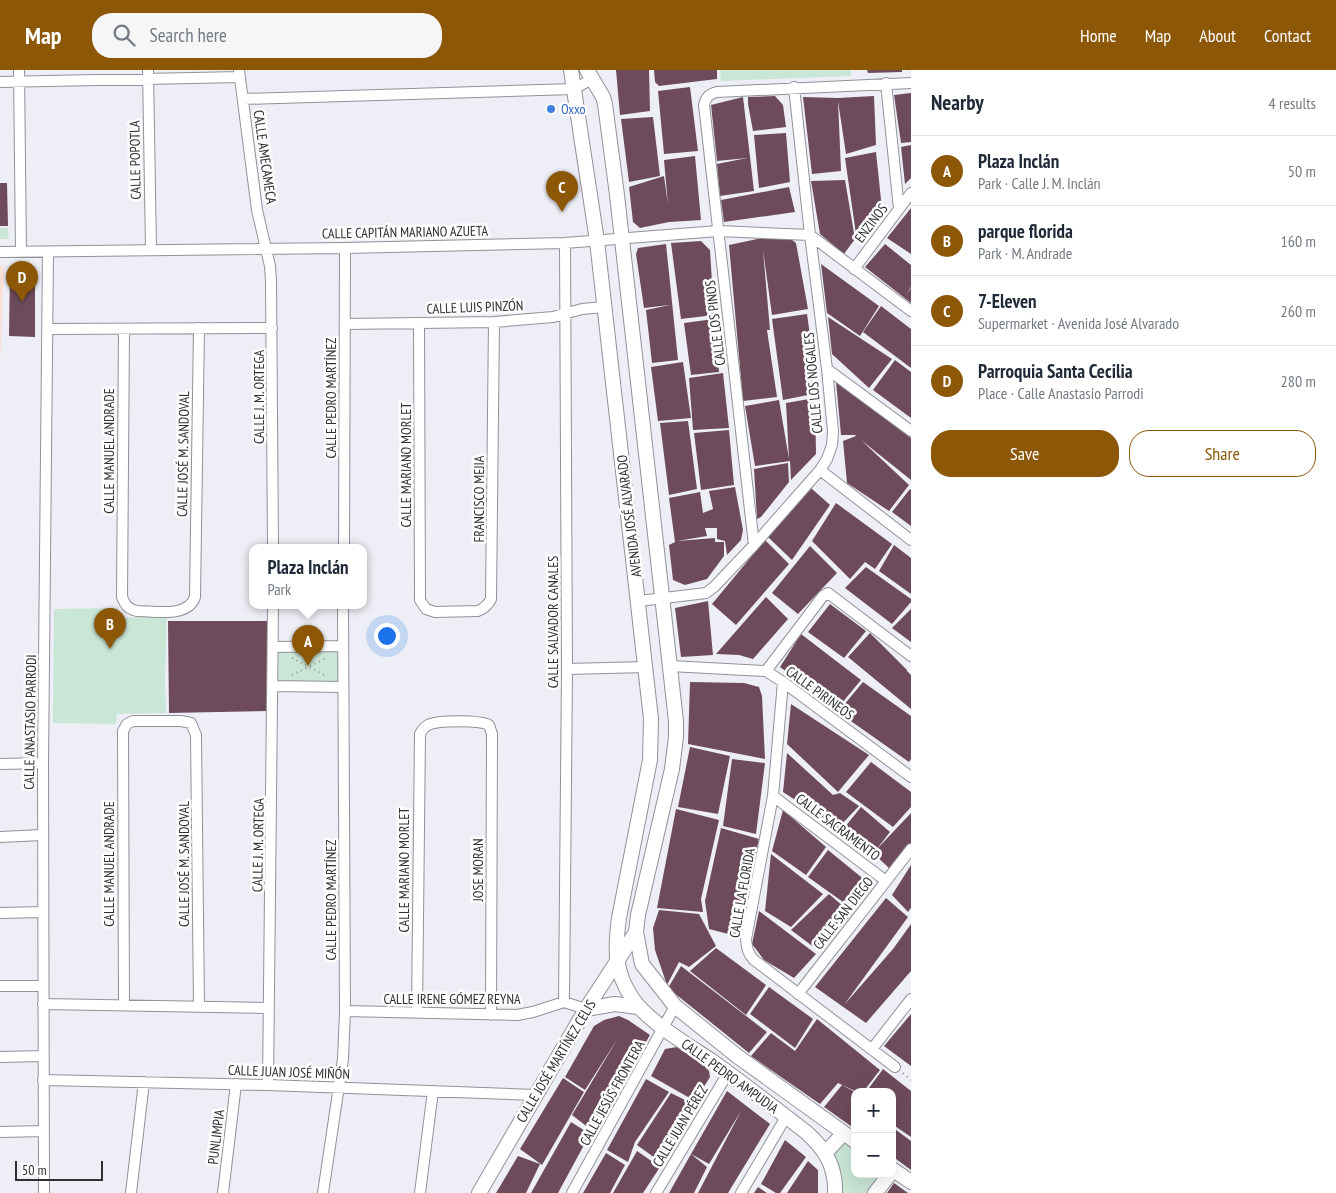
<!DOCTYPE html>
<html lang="en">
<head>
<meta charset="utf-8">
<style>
  body { margin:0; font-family:"PT Sans Narrow",sans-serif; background:#f6f6f7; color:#1f2937 }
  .controls { position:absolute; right:15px; bottom:15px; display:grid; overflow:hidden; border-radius:10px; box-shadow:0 5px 20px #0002 }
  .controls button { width:45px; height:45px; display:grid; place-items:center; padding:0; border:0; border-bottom:1px solid #e0e1e3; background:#fff; color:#1f2937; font:25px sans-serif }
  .scale { position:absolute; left:15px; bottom:12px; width:88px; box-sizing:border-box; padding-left:5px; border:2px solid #2f3032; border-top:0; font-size:14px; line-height:18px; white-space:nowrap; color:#2f3032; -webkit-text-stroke:4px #fdfdfe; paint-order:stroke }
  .you { position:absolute; left:386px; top:565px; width:18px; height:18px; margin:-12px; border:4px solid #fff; border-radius:50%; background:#1a73e8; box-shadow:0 0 0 8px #1a73e833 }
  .badge { display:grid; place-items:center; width:32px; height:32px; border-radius:50%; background:#8d5708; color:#fff; font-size:16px; font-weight:700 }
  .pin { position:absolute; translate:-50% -41px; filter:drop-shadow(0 1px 2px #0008) }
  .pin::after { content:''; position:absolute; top:26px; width:18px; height:15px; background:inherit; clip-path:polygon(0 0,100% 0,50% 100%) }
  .popup { position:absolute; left:249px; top:474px; width:118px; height:65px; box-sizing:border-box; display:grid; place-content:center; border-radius:10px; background:#fff; filter:drop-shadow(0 1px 4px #0005); font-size:16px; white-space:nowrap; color:#747a83 }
  .popup b { font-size:19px; color:#1f2937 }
  .popup::after { content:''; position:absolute; left:50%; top:100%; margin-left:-10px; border:10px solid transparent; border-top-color:#fff }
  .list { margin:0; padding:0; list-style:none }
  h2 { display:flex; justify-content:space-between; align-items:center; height:65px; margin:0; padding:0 20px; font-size:21px }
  h2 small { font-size:16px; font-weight:400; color:#747a83 }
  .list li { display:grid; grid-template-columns:32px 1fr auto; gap:15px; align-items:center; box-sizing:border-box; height:70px; padding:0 20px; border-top:1px solid #e0e1e3 }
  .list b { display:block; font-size:19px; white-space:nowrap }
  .list p { margin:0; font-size:16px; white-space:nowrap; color:#747a83 }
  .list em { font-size:16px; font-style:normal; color:#747a83 }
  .actions { display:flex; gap:10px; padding:15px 20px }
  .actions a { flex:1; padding:11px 0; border:1px solid #8d5708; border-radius:20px; text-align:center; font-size:18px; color:#8d5708 }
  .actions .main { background:#8d5708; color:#fff }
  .icon { flex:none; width:28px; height:28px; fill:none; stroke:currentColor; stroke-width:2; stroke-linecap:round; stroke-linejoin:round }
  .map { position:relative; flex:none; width:911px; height:1123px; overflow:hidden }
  header { display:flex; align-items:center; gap:30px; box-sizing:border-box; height:70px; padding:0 25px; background:#8d5708; color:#fff }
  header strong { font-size:24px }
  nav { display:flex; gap:28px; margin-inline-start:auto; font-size:18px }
  .search { width:350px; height:45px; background:#f6f6f7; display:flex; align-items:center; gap:12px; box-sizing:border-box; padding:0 18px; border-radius:20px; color:#747a83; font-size:19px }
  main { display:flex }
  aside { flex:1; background:#fff }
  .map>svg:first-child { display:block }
  .medical { fill:#f9e0d7 }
  .green { fill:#cae6d7 }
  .building { fill:#6d4b5b }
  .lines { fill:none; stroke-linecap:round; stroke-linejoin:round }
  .street-casing { stroke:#919299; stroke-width:12 }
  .secondary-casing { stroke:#919299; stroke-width:16 }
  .path { stroke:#8f9094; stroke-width:2; stroke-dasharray:1 4; stroke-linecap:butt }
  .street { stroke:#fff; stroke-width:10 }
  .secondary { stroke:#fff; stroke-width:14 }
  .shop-dot { fill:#3f7fe0; stroke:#fdfdfe; stroke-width:2 }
  .labels { text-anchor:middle; stroke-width:5; stroke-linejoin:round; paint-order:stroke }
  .shop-label { font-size:14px; fill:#366cbe; stroke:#fdfdfe; text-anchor:start }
  .street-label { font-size:14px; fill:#2f3032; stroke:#fdfdfe }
</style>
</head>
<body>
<header>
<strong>Map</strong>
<div class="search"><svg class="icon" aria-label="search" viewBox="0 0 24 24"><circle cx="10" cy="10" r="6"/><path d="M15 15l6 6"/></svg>Search here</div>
<nav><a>Home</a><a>Map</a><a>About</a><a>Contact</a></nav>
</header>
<main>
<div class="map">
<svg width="911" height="1123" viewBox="0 0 911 1123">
  <rect width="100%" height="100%" fill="#eeeff6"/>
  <path class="medical" d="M0,196H4L0,296Z"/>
  <path class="green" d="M720,0H851V6L721,11Z
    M0,158H8L9,169H0Z
    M117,538L121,548L167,545L165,610L166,643L117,644L116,654L53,653L54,539Z
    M343,576V617L273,616V577Z
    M845,1072L855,1080V1104L881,1105L867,1123H838C841,1108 839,1097 834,1083Z"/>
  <path class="building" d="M616,0H649L650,41L620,45Z
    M654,0H717V9L659,16L655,12Z
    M867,0H902V2L868,3Z
    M690,17L698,81L664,84L658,21Z
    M911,23V72L901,73L894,25Z
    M775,26L783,35L786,57L753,61L748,34V27Z
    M874,26L876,75L846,84L838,31L841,101L812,104L803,27L838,28Z
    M743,27L754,121L720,126L717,94L747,88L717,91L711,35Z
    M653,47L660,106L629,112L621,49Z
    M786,63L790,112L759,118L754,65Z
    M911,75V108L905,114L901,77Z
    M876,82L882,139L856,164L845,88Z
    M695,86L701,150L669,152L640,158L633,152L629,117L664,106L668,135L664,90Z
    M845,110L855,169L844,184L820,164L811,111Z
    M0,113H7L8,156H0Z
    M789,117L795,142L724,152L721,130Z
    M911,138V184L887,168Z
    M761,166H787L796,173L808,239L772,245L763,180L770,260H767L777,327L743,331L729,175L762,168Z
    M701,171L710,180L714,245L681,249L671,173Z
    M666,174L678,290L652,293L646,240L670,235L644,238L636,184L638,178Z
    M885,174L911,195V217L906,225L911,218V233L865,197Z
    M821,194L879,236L860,266L827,243Z
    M10,196L35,198V267L9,266Z
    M881,236L911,259V298L863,262Z
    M807,244L815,300L813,324L783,330L772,249Z
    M828,247L892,289L869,318L832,284Z
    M714,249L719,302L691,305L684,253Z
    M895,290L911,302V348L873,320Z
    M683,292L691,348L658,351L651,297Z
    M723,303L729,358L693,360L689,308Z
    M836,312H840L911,368V410L861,370L909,415L889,441L847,413L843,371L856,366L855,365H841Z
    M815,328L816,384L791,410L790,391L755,396L745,336L779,330L789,389L786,333Z
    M688,351L697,419L669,425L660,353Z
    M729,360L734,415L701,420L694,363Z
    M788,393L789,412L761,447L757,449L754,399Z
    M735,417L743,460L741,470L727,485L725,471L717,469V458H705L707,466L677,471L715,468V472H724V486L707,509L685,515L673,510L669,475L675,472L669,428L700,422L703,443L713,439L709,421Z
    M811,418L830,435L792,490L768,467Z
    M910,419L911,420V456L892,442Z
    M836,433L892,474L875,499L865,492L850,509L812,471Z
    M765,470L789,494L736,555L712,534Z
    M894,475L911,488V524L879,501Z
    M810,476L837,503L798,544L772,523Z
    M866,497L911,529V532L892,554L845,518Z
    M766,527L788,549L753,589L739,585L716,584Z
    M708,531L713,585L681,587L675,538Z
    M830,534L866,561L844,588L808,562Z
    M911,539V572L892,558Z
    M168,551H269V641L169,643Z
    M870,563L907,600V601L911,605V639L848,587Z
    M801,564L861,610L837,639L780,597Z
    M690,612L744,613L759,617L762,626L765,689L688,674Z
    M863,612L911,646V689L909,692L838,642Z
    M791,634L869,685L838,722L787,674Z
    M690,677L730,686L718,744L678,737Z
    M787,683L833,725L840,723L859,736L838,758L783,722Z
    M732,689L765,693L756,764L723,756Z
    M871,692L911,722V737L893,757L846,722Z
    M861,737L890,762L876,780L911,743V774L890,799L873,783L870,786L840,763Z
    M676,739L719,750L701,829L703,842L657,838Z
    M783,740L826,777L806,805L772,781Z
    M721,758L759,769L736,866L709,859L705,831Z
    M828,780L871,815L850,837L808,807Z
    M771,784L823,824L791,857L765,841Z
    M911,795V838L908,842L892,825Z
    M829,824L852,844L819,881L791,860Z
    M886,828L908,847L844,935L893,879L911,854V901L866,953L815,917Z
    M659,840L699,844L716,876L689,897L679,892L667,915L655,880L653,858Z
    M759,841L816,884L794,908L764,890L752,874Z
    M716,878L766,915L746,945L690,901Z
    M681,896L767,962L749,983L668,918Z
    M769,917L813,949L795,978L750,944Z
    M911,944V996L884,976Z
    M619,946L628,950L650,965L594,1062L572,1045L618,968L585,1020L565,1007L594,956L604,950Z
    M817,949L880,1000L863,1022H857L838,1013L820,1034L751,986L771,963L795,981Z
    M677,977L696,987L709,1001L710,1007L695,1031L651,1006L665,979Z
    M883,999L911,1021V1067L892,1054V1022H866Z
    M563,1008L584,1022L542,1095L520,1079Z
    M646,1009L669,1022L635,1072L628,1092L607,1080Z
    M842,1015L855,1022V1059L824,1037Z
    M727,1021L770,1054L728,1123H698L741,1041L709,1094L691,1084Z
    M671,1023L697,1036L662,1093L637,1075Z
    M571,1052L590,1064L558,1123H531Z
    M892,1057L911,1071V1100L892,1086Z
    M785,1070L806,1087L780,1123H776L761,1114Z
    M637,1081L660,1097L643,1123H613Z
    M606,1083L625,1095L610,1123H583Z
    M691,1084L707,1097L694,1123H669Z
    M518,1086L540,1094L526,1123H496Z
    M808,1091L818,1100V1123H787Z
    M894,1113L908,1123H887Z
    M758,1117L767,1123H754Z"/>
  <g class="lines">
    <defs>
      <path id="street" d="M19,0L21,182
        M148,0L151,180
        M239,0L257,140L270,196L271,212L273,477
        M0,12L240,7
        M886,13L899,139
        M243,29L574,19L592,9
        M0,182L345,178L565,173L718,161L810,165L911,241
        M854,199L911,123
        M419,253L420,530L426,539L435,542L478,541C485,538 488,535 491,529L494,252
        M345,254L494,252L553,247L582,239L604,237
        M48,259L272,258
        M124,259L122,527C125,535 128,539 137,541C155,541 188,548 195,527L199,258
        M827,299L911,361
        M820,400L911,470
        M754,475L704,35C706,27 709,24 717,22L911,13
        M344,477L345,178
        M639,531L706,523L714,517L754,475L820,400L827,389L832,375L833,361L827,299L810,165L794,17
        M273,577L343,576
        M670,596L766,601L783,612L911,707
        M567,599L646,597
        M766,601L823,526L828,523L911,586
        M783,612L773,726L746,869C747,879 748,884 754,890L895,997
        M273,616L343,617
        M0,694L43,693
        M773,726L886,811
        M0,767L42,765
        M0,843L43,842
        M0,916H43
        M798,924L911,779
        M564,932L567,599L565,173
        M43,934L269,938
        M124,935L123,661L127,654L133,651H181L191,653L196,665L199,936
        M345,941L517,945L533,942L564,932L586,939
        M417,942L420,664C422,660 424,657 428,655C438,650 480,650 489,655L492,664L491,945
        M872,979L911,929
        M0,987L43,986
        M43,1010L268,1015L535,1025
        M268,1015L273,535
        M0,1062L44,1061
        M44,1123L43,693L48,182
        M131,1123L144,1012
        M223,1123L236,1014
        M323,1123L343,989L345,941L343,535
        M420,1123L433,1021
        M572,1123L675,936
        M656,1123L728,1003
        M741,1123L786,1047"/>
      <path id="secondary" d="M571,0L597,171L651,649L650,690L619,848C615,878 614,901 632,928C647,951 688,975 712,991C744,1014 775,1038 806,1062C825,1079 836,1096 835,1123
        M587,0L603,27L605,34L617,125L676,651V667L672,699L638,845L636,862L642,894L675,936L737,986L855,1071
        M586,939L615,934L638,937
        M826,1082L844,1063
        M892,1099L911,1112
        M479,1123L586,939L636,862
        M875,1123L890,1104"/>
    </defs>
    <use href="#street" class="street-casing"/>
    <use href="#secondary" class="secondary-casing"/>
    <path class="path" d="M292,588L326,606
      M292,605L326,588
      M903,1003L911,1010"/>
    <use href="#street" class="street"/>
    <use href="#secondary" class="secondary"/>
  </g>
  <circle class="shop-dot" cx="551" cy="39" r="5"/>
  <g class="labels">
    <g class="shop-label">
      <text x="561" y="44">Oxxo</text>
    </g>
    <g class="street-label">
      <text transform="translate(265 87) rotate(82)" y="5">CALLE AMECAMECA</text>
      <text transform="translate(135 90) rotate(-91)" y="5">CALLE POPOTLA</text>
      <text transform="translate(871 153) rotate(-53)" y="5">ENZINOS</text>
      <text transform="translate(405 162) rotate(-1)" y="5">CALLE CAPITÁN MARIANO AZUETA</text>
      <text transform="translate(475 237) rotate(-2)" y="5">CALLE LUIS PINZÓN</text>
      <text transform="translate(715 253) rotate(-97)" y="5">CALLE LOS PINOS</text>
      <text transform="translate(813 313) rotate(-95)" y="5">CALLE LOS NOGALES</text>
      <text transform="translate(259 327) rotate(-90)" y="5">CALLE J. M. ORTEGA</text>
      <text transform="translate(331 328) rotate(-90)" y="5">CALLE PEDRO MARTÍNEZ</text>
      <text transform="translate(109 381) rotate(-90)" y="5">CALLE MANUEL ANDRADE</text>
      <text transform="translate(183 384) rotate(-89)" y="5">CALLE JOSÉ M. SANDOVAL</text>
      <text transform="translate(406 395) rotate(-90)" y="5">CALLE MARIANO MORLET</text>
      <text transform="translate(479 429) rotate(-90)" y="5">FRANCISCO MEJIA</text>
      <text transform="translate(629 446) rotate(-97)" y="5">AVENIDA JOSÉ ALVARADO</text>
      <text transform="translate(553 552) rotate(-90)" y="5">CALLE SALVADOR CANALES</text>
      <text transform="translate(820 623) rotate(36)" y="5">CALLE PIRINEOS</text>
      <text transform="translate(30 652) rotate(-89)" y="5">CALLE ANASTASIO PARRODI</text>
      <text transform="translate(838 757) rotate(37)" y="5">CALLE SACRAMENTO</text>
      <text transform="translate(258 775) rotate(-89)" y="5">CALLE J. M. ORTEGA</text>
      <text transform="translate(109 794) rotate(-90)" y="5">CALLE MANUEL ANDRADE</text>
      <text transform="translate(184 794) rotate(-90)" y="5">CALLE JOSÉ M. SANDOVAL</text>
      <text transform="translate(404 800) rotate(-90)" y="5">CALLE MARIANO MORLET</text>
      <text transform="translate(478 800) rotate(-90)" y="5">JOSE MORAN</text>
      <text transform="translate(742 823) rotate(-80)" y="5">CALLE LA FLORIDA</text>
      <text transform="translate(331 830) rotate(-90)" y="5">CALLE PEDRO MARTÍNEZ</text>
      <text transform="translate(843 843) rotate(-52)" y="5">CALLE SAN DIEGO</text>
      <text x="452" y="934">CALLE IRENE GÓMEZ REYNA</text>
      <text transform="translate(556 991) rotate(-59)" y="5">CALLE JOSÉ MARTÍNEZ CELIS</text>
      <text transform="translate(289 1002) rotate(2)" y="5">CALLE JUAN JOSÉ MIÑÓN</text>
      <text transform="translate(730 1006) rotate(36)" y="5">CALLE PEDRO AMPUDIA</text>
      <text transform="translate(612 1023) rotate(-61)" y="5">CALLE JESÚS FRONTERA</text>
      <text transform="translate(680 1056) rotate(-59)" y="5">CALLE JUAN PÉREZ</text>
      <text transform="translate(216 1067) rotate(-83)" y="5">PUNLIMPIA</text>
    </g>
  </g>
</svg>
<div class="controls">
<button>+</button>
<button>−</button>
</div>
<div class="scale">50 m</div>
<div class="you"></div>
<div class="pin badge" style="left:308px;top:596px">A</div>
<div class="popup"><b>Plaza Inclán</b>Park</div>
<div class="pin badge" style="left:110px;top:579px">B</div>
<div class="pin badge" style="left:562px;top:142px">C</div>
<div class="pin badge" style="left:22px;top:232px">D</div>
</div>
<aside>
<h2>Nearby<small>4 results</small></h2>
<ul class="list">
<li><span class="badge">A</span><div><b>Plaza Inclán</b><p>Park · Calle J. M. Inclán</p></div><em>50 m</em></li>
<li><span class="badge">B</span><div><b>parque florida</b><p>Park · M. Andrade</p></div><em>160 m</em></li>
<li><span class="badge">C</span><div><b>7-Eleven</b><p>Supermarket · Avenida José Alvarado</p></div><em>260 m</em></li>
<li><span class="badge">D</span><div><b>Parroquia Santa Cecilia</b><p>Place · Calle Anastasio Parrodi</p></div><em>280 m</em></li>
</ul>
<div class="actions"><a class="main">Save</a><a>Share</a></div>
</aside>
</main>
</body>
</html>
